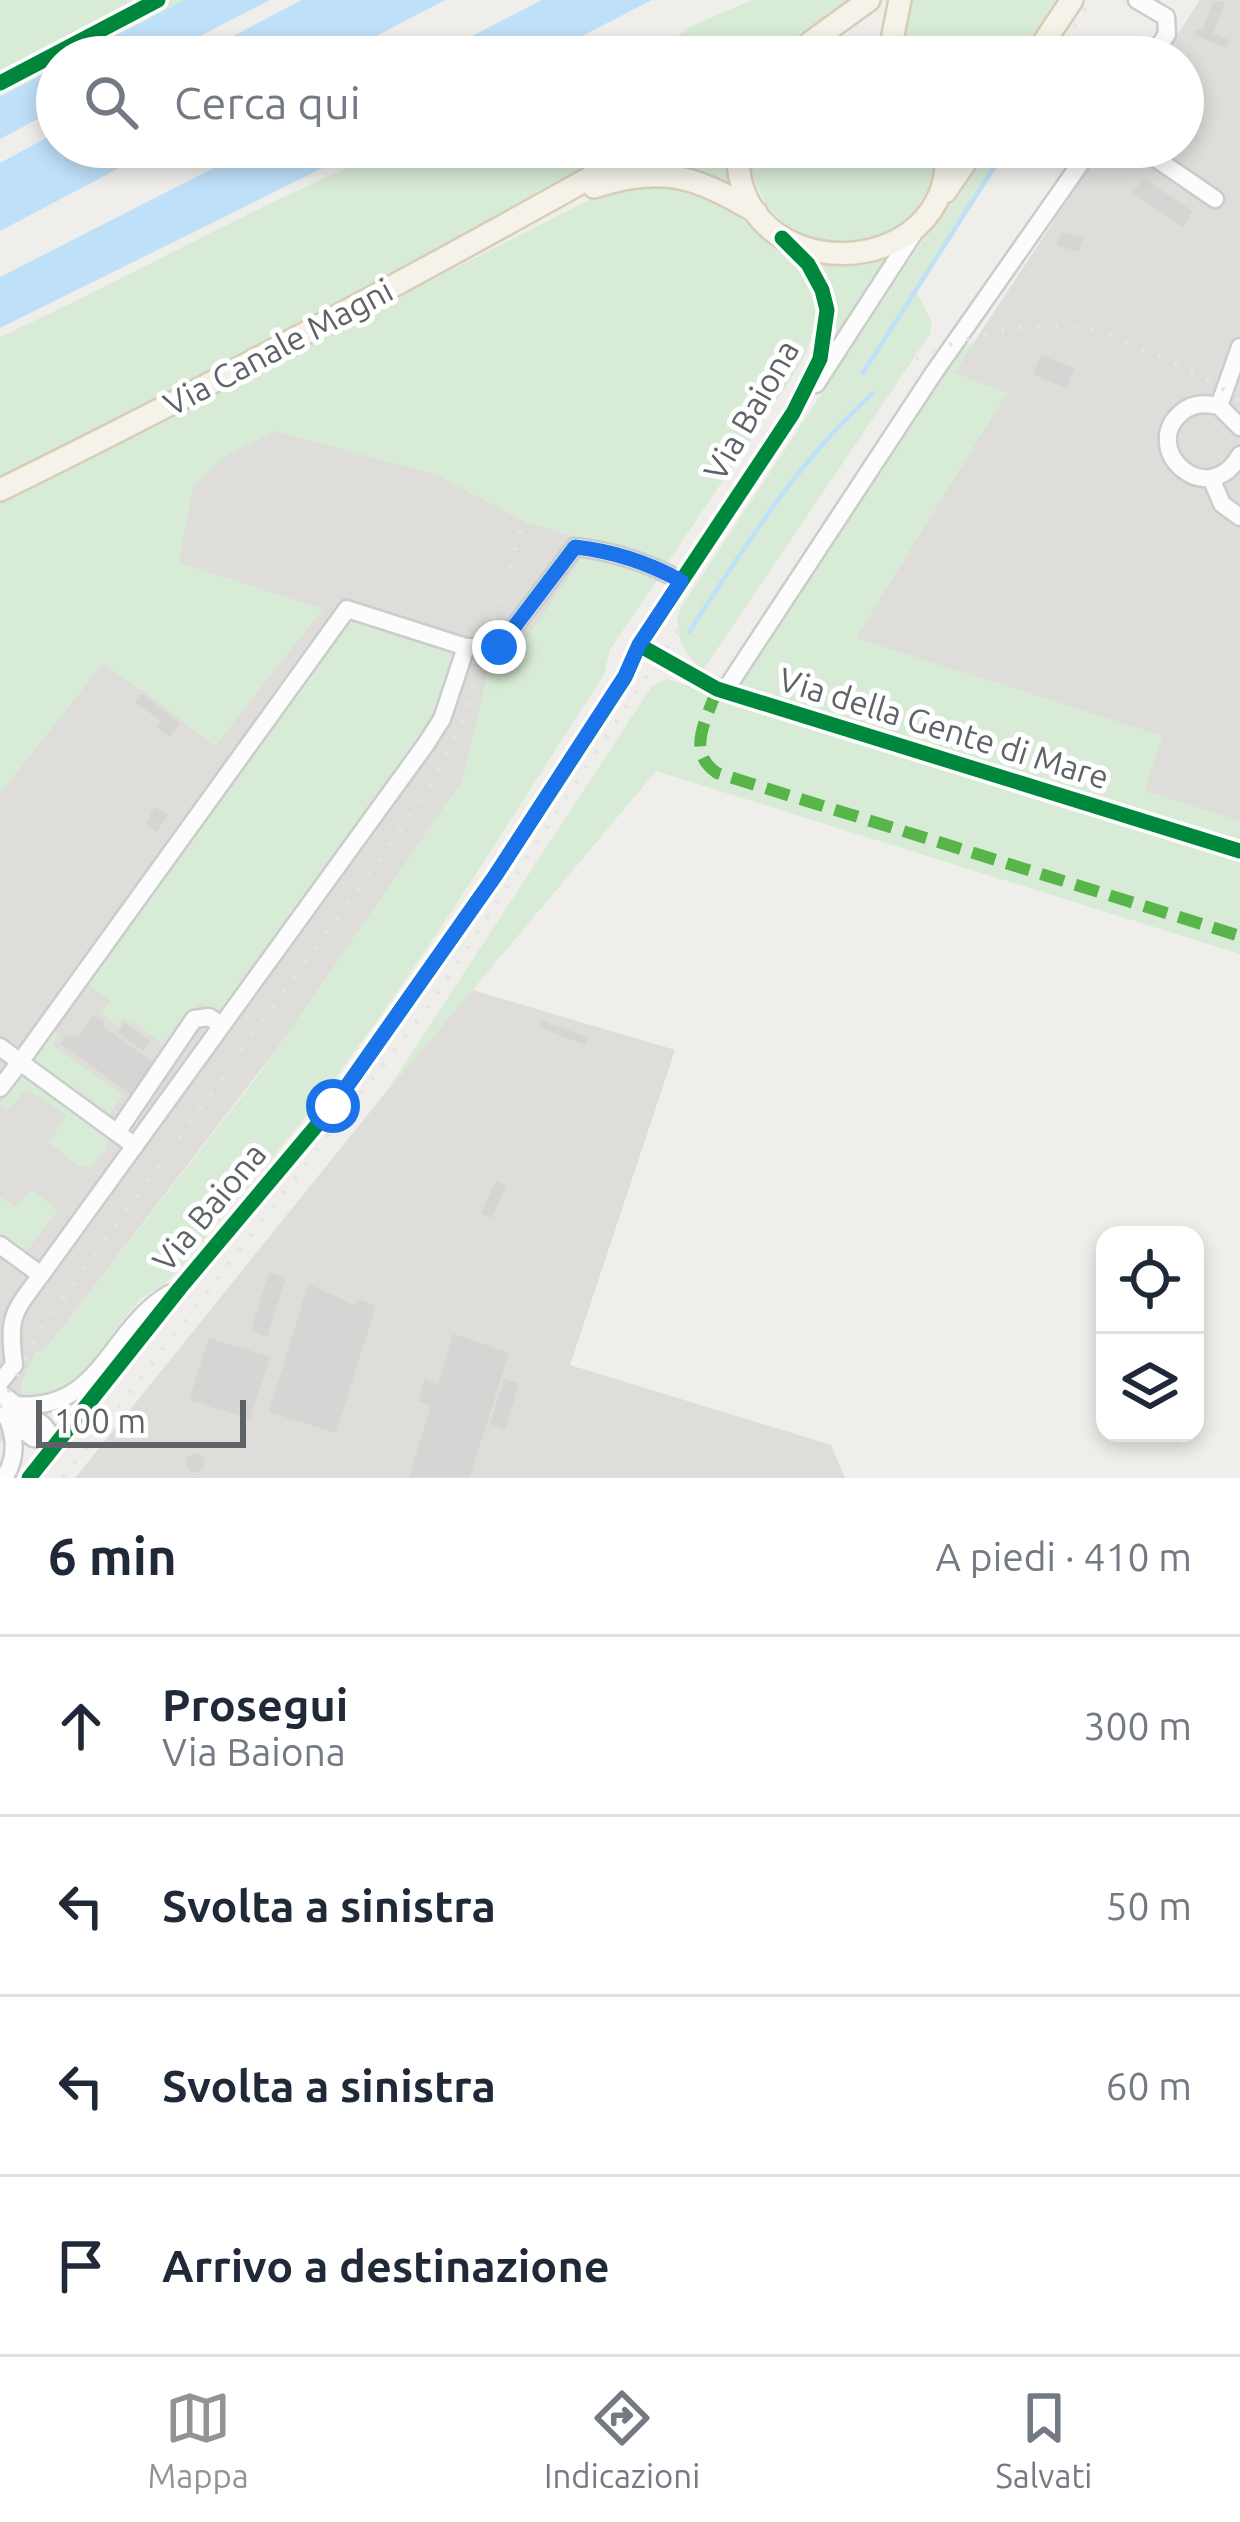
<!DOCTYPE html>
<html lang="it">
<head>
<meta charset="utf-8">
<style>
  body { margin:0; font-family:Ubuntu,sans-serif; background:#f2f2f3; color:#1f2937 }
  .controls { position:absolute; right:36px; bottom:36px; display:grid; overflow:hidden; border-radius:24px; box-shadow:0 6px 18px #0003 }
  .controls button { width:108px; height:108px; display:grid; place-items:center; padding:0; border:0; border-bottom:3px solid #e0e1e3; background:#fff; color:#1f2937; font:60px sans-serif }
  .scale { position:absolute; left:36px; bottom:30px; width:210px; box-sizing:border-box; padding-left:12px; border:6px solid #5f6368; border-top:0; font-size:33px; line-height:42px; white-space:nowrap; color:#5f6368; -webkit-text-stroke:9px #fff; paint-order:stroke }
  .stop { position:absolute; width:36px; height:36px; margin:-27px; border:9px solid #1a73e8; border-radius:50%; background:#fff }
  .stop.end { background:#1a73e8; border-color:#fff; box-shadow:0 3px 12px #0008 }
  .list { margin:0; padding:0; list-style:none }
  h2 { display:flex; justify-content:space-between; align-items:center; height:156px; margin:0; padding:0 48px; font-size:51px }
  h2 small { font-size:39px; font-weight:400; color:#747a83 }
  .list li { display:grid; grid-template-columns:78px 1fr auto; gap:36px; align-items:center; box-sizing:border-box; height:180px; padding:0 48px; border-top:3px solid #e0e1e3 }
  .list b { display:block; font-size:45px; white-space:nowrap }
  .list p { margin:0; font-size:39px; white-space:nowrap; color:#747a83 }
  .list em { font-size:39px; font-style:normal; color:#747a83 }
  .icon { flex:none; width:66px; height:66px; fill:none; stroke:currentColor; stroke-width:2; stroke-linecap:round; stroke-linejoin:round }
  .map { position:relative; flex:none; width:1240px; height:1478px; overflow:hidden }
  .search { position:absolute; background:#fff; box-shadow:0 6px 18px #0003; left:36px; right:36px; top:36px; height:132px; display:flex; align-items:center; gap:30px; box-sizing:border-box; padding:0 42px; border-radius:66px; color:#747a83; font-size:45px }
  .sheet { height:876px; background:#fff }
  nav { display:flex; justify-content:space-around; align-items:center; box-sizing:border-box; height:168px; border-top:3px solid #e0e1e3; background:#fff; font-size:33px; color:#747a83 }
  nav a { display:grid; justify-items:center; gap:6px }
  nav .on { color:#919496 }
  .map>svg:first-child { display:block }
  .industrial { fill:#dfddda }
  .green { fill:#d8ebd6 }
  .water { fill:#bfe0f9 }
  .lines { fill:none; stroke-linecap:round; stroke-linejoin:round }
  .stream { stroke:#bfe0f9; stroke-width:4.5 }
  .building { fill:#d6d5d3; stroke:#deddd9; stroke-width:3 }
  .minor-casing { stroke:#cbcccc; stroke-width:21 }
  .major-casing { stroke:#d7ceb8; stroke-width:26 }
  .minor { stroke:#fdfcfc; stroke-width:16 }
  .major { stroke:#f4f2e9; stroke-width:21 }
  .rail { stroke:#e4e4e4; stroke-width:4.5; stroke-dasharray:3 15; stroke-linecap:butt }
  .quiet { stroke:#58b549; stroke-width:12; stroke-dasharray:24 12; stroke-linecap:butt }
  .cycleway-casing { stroke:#fff; stroke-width:22 }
  .cycleway { stroke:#00873e; stroke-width:15 }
  .route { stroke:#1a73e8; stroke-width:15 }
  .labels { text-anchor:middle; stroke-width:10; stroke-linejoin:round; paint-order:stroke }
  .street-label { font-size:33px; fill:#5f6368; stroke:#fff }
</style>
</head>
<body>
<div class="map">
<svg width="1240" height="1478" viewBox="0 0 1240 1478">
  <rect width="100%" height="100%" fill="#efeeea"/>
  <path class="industrial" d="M1200,0H1240V825L755,673L1103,147H1183V57H1163Z
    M777,319L302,1016L46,1349L29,1395L0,1443V519L268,387Z
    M469,989L675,1050L570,1365L831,1445L845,1478H75Z"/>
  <path class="green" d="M0,0H184L76,57H57V67L0,97Z
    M752,0H858L774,57H635L669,44L687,28Z
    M907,0H1058L1021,57H908L902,46Z
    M396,147H409L427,154L443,147H632L401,271L0,477V337C133,276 261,202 396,147Z
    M664,147H731L741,195C699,171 679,165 631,167Z
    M747,147H936C932,274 763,283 747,147Z
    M984,147H1011L919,285L917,293L932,322L930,334L703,670C684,653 672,635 680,609Z
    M644,182L706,192L778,248L804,273L813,293L816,321L806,353L789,382L668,562L527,523L437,475L275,431L226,455L193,487L179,563L323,609L215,746L103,663L0,794V499L611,189Z
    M890,251L838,335L828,284L811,259Z
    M973,343L955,373L1007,393L856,638L1163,736L1145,791L1240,821V840L737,684L962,345Z
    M583,556L616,561L658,579L610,649L604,675C486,855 375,1045 231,1206C209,1231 189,1261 165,1283C158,1289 149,1292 142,1298C104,1335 89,1390 31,1399L21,1393L22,1381L35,1352L46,1349L260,1073L462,781L491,659L511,661Z
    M351,620L449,648L453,656L436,713L284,925L229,1010L219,1011L200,1003L165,1046L131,1020L123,1029L101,1013L111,1001L88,985Z
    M667,679L1240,858V954L656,771L382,1098L652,686Z
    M52,1030L59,1034L52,1045L123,1095L109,1115L36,1062L35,1054Z
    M24,1074L108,1135L107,1148L90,1168L83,1164L80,1167L49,1143L66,1115L26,1089L8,1110L0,1104L16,1078Z
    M32,1190L58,1210L26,1252L0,1237V1197L16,1207Z"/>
  <path class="water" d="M184,0H270L159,57H76Z
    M302,0H445L336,57H193Z
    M542,0H652L541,57H431Z
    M57,67V109L0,139V97Z
    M57,132V147H159L0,231V163Z
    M255,147H365L0,328V277Z"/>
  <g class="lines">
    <path class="stream" d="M863,373L1007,147
      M689,632C747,544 795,464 873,393"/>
  </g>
  <path class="building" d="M1212,0H1228L1215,33L1231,39L1227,50L1192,36L1195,27L1201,29Z
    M1143,176L1195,211L1183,230L1130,193Z
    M1060,230L1085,237L1080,254L1055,246Z
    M1040,353L1076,367L1068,390L1031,376Z
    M141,691L182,723L170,739L154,728L159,721L132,703Z
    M154,804L170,815L157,834L144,824Z
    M93,1012L107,1022L104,1025L160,1065L135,1099L58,1044L66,1033L77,1035Z
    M541,1019L590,1036L586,1047L538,1029Z
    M124,1020L153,1041L144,1053L115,1033Z
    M495,1179L508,1184L493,1220L479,1214Z
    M268,1270L288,1277L268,1339L249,1332Z
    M307,1282L354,1303L356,1297L378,1304L337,1435L267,1413Z
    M452,1332L511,1352L471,1478H407L429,1407L416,1402L424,1377L437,1383Z
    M208,1336L272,1356L251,1421L187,1401Z
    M503,1377L521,1383L506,1431L488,1425Z
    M184 1463a11 11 0 1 1 22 0a11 11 0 1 1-22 0Z"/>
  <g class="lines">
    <defs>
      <path id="minor" d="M1137,0L1166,17L1167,34L1152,57
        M1139,147L1215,199
        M816,384L919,225
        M1219,406L1240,347
        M1240,427L1219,406C1205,403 1193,403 1182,412C1138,448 1207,513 1240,455
        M1211,478L1222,504L1240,517
        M639,645L717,689L1240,851
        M724,692L933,374L1092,147
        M0,1047L20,1062L0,1088
        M118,1131L194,1019L209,1017L221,1025
        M135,1146L20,1062L347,609L466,647
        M0,1245L41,1275L426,744L442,719L466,647H499L575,547C611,551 649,563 681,581
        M0,1382L14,1365C8,1316 12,1314 41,1275
        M0,1393L43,1425L57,1442
        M15,1405C102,1412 108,1330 169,1294
        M0,1412L33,1438L57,1442
        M4,1478C16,1460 16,1439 8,1419
        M29,1478L180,1288L333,1106L495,876L625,677L639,645L793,413L820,359L827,310L822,290L808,264L787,243"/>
      <path id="major" d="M802,56L811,42L869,0
        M802,56C831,48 854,46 883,57
        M898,57L893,35L900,0
        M1034,57L1072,0
        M738,147C730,292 958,286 946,147
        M594,187C663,164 696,177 756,212
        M945,192L976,147
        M0,490C218,383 433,266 645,147"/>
    </defs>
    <use href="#minor" class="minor-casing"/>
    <use href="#major" class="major-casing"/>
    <use href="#minor" class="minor"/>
    <use href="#major" class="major"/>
    <path class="rail" d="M1055,57L1091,0
      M826,418C895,357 1007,309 1100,332C1117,336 1135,346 1151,353C1183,366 1214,380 1240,402
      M0,1408L44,1325L427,793L459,730L522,526
      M63,1478L430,1004L997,147"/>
    <path class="quiet" d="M717,689C707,720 685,751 717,773L1240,936"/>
    <defs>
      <path id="cycleway" d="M0,83L158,0
        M639,645L717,689L1240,851
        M29,1478L180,1288L333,1106L495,876L625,677L639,645L793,413L820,359L827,310L822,290L808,264L782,238"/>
    </defs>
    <use href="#cycleway" class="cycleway-casing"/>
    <use href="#cycleway" class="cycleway"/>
  </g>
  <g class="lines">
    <path class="route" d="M333,1106L495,876L625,676L639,645L681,581C649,563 611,551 575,547L499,647"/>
  </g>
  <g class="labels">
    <g class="street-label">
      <text transform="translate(278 347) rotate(-28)" y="12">Via Canale Magni</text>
      <text transform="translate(751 410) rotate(-60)" y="12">Via Baiona</text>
      <text transform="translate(944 728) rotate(17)" y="12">Via della Gente di Mare</text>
      <text transform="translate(209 1207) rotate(-50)" y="12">Via Baiona</text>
    </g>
  </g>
</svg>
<div class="controls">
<button><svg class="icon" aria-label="locate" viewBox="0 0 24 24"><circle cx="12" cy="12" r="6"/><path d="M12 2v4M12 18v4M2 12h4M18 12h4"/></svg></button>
<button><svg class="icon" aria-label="layers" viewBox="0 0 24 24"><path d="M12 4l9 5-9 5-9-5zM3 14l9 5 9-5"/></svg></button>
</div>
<div class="scale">100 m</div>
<div class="stop" style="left:333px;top:1106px"></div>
<div class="stop end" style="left:499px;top:647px"></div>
<div class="search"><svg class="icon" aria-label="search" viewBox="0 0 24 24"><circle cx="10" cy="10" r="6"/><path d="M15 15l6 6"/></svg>Cerca qui</div>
</div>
<section class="sheet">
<h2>6 min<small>A piedi · 410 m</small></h2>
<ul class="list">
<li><svg class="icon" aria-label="ahead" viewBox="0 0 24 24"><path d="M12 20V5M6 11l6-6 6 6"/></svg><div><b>Prosegui</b><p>Via Baiona</p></div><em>300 m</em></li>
<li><svg class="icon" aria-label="left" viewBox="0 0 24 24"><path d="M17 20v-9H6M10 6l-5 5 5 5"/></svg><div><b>Svolta a sinistra</b></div><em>50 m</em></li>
<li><svg class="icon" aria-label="left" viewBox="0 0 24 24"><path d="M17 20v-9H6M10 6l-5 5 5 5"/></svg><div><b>Svolta a sinistra</b></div><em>60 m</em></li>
<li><svg class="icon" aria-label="arrive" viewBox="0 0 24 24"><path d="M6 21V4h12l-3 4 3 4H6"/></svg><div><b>Arrivo a destinazione</b></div></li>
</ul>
</section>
<nav>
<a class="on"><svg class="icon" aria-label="map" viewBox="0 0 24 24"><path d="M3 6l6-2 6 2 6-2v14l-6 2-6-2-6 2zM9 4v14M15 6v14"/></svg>Mappa</a>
<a><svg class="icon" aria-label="directions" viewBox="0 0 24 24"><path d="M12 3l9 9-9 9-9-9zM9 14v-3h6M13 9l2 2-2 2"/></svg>Indicazioni</a>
<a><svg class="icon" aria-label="saved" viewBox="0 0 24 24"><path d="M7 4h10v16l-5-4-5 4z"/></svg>Salvati</a>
</nav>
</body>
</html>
